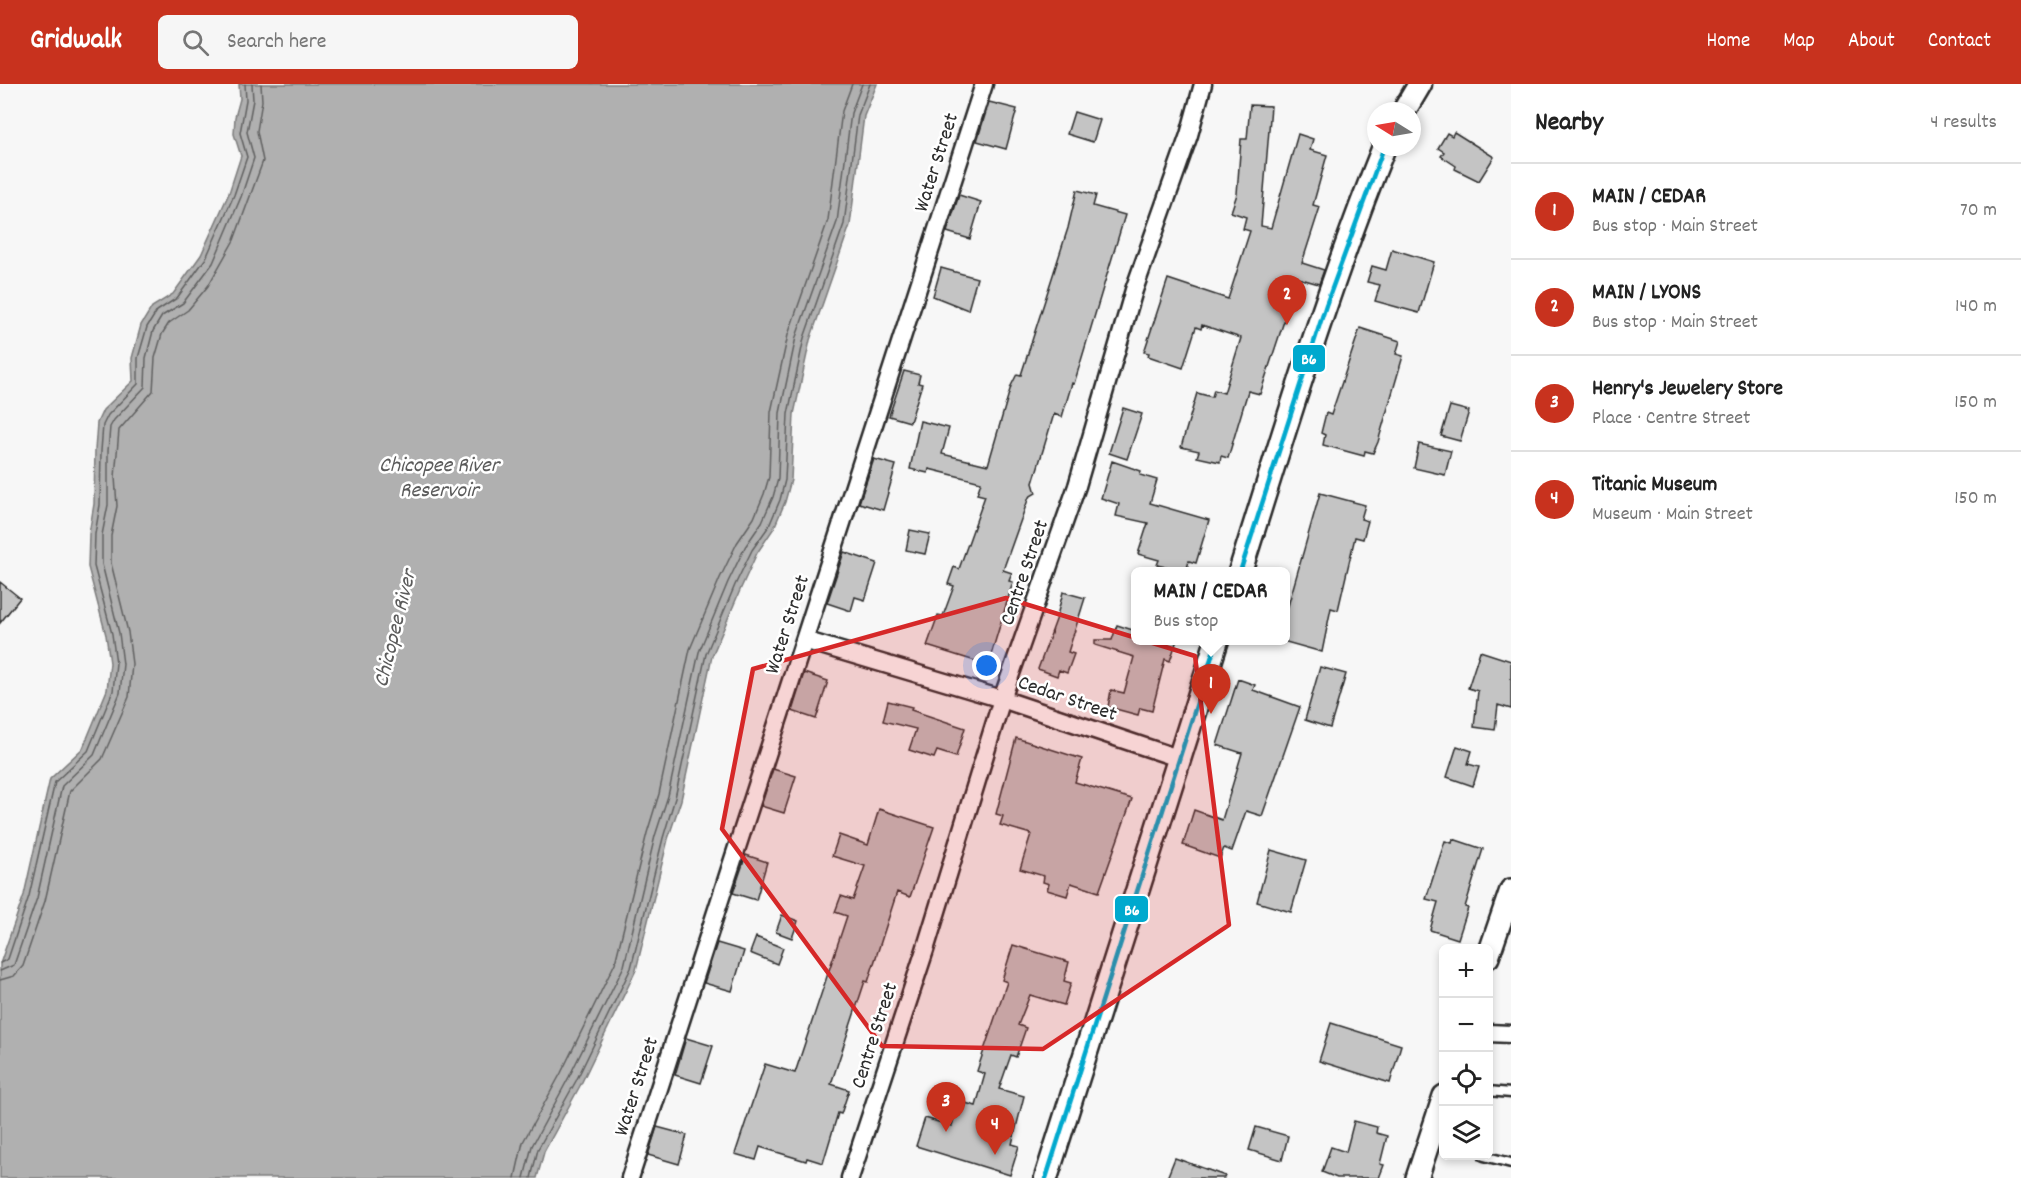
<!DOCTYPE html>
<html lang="en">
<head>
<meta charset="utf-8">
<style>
  body { margin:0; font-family:Dekko,sans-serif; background:#f6f6f6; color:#222 }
  .controls { position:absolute; right:18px; bottom:18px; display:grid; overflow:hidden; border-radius:9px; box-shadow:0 3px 9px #0003 }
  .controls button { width:54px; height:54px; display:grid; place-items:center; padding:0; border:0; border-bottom:2px solid #e0e0e0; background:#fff; color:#222; font:30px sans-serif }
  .compass { position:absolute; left:1367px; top:18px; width:54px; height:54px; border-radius:50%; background:#fff; box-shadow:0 3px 9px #0003; rotate:281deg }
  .you { position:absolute; left:987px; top:582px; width:21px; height:21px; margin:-15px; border:4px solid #fff; border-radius:50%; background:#1a73e8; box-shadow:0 0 0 9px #1a73e833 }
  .badge { display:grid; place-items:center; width:39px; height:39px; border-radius:50%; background:#c8321e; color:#fff; font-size:20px; font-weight:700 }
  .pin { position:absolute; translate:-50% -50px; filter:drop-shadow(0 2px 3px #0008) }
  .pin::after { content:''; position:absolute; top:32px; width:21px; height:18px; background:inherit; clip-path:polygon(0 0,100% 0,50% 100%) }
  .popup { position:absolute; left:1131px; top:483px; width:159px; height:78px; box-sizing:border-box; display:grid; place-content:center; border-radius:9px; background:#fff; filter:drop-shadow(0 2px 4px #0005); font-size:20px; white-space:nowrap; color:#767676 }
  .popup b { font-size:22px; color:#222 }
  .popup::after { content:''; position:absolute; left:50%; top:100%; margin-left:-12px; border:12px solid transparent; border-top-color:#fff }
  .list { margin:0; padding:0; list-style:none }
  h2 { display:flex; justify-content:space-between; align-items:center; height:78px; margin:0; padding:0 24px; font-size:26px }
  h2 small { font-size:20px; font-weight:400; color:#767676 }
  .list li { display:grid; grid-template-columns:39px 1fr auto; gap:18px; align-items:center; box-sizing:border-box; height:96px; padding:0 24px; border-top:2px solid #e0e0e0 }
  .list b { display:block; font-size:22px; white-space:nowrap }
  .list p { margin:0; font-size:20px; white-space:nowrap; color:#767676 }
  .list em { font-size:20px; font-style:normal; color:#767676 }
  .icon { flex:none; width:33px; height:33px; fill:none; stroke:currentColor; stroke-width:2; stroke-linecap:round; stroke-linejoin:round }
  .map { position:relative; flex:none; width:1511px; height:1094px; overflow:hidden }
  header { display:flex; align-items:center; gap:36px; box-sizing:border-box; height:84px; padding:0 30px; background:#c8321e; color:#fff }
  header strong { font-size:28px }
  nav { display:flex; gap:33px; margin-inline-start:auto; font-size:21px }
  .search { width:420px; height:54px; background:#f6f6f6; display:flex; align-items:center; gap:15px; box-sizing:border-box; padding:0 21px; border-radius:9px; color:#767676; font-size:22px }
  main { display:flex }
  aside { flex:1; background:#fff }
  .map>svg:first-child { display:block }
  .water { fill:#b0b0b0; stroke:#7b7b7b; stroke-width:1.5 }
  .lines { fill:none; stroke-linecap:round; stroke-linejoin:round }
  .shore { stroke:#606060; stroke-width:1.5 }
  .building { fill:#c4c4c4; stroke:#2b2b2b; stroke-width:1.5 }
  .service-casing { stroke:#2b2b2b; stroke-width:13 }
  .minor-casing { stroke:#2b2b2b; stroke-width:21 }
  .tertiary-casing { stroke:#2b2b2b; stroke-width:26 }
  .secondary-casing { stroke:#2b2b2b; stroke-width:27 }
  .service { stroke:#fff; stroke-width:8 }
  .minor { stroke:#fff; stroke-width:16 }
  .tertiary { stroke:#fff; stroke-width:21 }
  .secondary { stroke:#fff; stroke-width:22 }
  .bus-1-casing { stroke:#fff; stroke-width:9 }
  .bus-1 { stroke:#00a9ce; stroke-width:4.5 }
  .marked { fill:#d62828; fill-opacity:0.2; stroke:#d62828; stroke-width:4.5; stroke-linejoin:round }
  .labels { text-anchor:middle; stroke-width:5; stroke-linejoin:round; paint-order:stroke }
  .street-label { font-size:21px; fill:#2b2b2b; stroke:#fff }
  .water-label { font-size:22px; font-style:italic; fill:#5a5a5a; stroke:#fff }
  .line-badge { stroke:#fff; stroke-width:2 }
  .badge-label { font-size:16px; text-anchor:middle; font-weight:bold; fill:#fff }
</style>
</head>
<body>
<header>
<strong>Gridwalk</strong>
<div class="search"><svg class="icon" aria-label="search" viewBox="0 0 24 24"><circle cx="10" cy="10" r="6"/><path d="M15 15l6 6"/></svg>Search here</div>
<nav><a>Home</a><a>Map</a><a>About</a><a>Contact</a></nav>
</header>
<main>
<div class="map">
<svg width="1511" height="1094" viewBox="0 0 1511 1094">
  <rect width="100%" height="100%" fill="#f7f7f7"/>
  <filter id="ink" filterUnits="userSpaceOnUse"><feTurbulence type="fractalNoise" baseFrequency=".0167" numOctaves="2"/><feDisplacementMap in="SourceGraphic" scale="12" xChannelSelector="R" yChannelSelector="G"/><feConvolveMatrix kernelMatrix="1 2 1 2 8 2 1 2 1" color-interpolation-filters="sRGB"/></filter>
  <g filter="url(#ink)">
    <path class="water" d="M239,0H877L864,32L850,141L810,256L794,330L791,396L785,418L774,444L757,469L741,504L712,572L681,716L668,755L636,886L581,1000L544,1068L537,1094H0V880L24,811L50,695L83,664L107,606L110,579L106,551L88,483L89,450L94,420L95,366L97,339L103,326L133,297L132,274L141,241L152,223L173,210L201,171L229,109L241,72L234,50L235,33L240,15Z"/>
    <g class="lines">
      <path class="shore" d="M0,879L8,875L29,812L55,698L88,667L113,607L116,579L112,550L94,482L95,450L100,421L101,367L103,341L108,331L138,300V274L147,243L157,227L177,214L206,174L234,111L247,73L240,49L246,16L245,0
        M0,887L14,881L37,814L62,702L94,671L120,609L123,580L119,549L102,480V451L108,421V367L110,343L114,336L145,303L146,274L153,247L162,232L183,219L213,179L241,113L254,74L247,48L253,16L252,0
        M0,896L14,892L23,882L45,817L70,707L102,675L129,613L132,580L128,548L111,479V452L117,422L115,393L119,346L153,307L155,274L162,250L169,239L188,226L208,202L234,156L263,77L257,47L262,17L261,0
        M515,1094L523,1058L561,989L615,879L647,749L659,710L690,565L720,494L737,459L754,434L764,410L769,393L771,328L788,251L828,136L842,27L852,0
        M524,1094L532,1062L569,993L624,882L655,752L668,712L699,568L728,498L745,463L762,438L773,413L778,395L780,329L796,253L837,138L851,29L862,0
        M531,1094L538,1065L576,997L631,884L663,754L675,714L706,570L735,501L752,466L769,442L780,416L785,396L788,330L804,254L844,140L858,31L870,0"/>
    </g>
    <path class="building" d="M989,18L1017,25L1006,65L977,57Z
      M1250,21L1271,22L1261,142L1271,144L1298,50L1313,55L1310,66L1327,71L1313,121L1320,123L1302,179L1324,186L1319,200L1294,193L1285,221L1289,222L1260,310L1248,307L1228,374L1221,372L1220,378L1197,373L1199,367L1181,363L1197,309L1212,313L1214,306L1224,309L1241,254L1202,241L1201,245L1196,243L1183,284L1148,272L1149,269L1144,268L1168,195L1228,215L1250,147L1243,145L1246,133L1231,128L1237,110L1241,55H1247Z
      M1074,28L1100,36L1093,58L1067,50Z
      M1454,48L1494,73L1479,97L1455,85L1456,82L1441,72L1444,68L1438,64L1447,49L1452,52Z
      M1077,106L1096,111L1093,122L1125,131L1074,300L1072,299L1062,333L1054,330L1033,399L1036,409L1029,413L1003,486L1012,489L1009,497L1013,498L988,581L927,562L938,531L943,532L954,502L948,500L954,483L959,485L985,412L977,410L981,398L929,385L928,389L910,385L920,337L949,344L942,370L988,381L1011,302L1017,290L1021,291L1068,144Z
      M959,111L981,118L970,155L947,148Z
      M1392,165L1434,178L1419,229L1375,217L1380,201L1367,198L1372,182L1386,186Z
      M941,184L977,194L968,226L933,212Z
      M1360,244L1400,257L1396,270L1403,272L1378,358L1373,369L1365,367L1364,372L1323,361L1325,351L1321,349L1326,329L1331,331Z
      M904,287L920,291L918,299L922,300L910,338L889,332Z
      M1450,322L1469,327L1460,357L1441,352Z
      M1123,324L1142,330L1127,375L1109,369Z
      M1419,360L1451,367L1445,391L1414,384Z
      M874,375L896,381L883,426L859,419Z
      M1112,377L1141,387L1140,391L1157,396L1150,419L1209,436L1196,479L1189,477L1186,488L1157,481L1159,476L1138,470L1148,439L1116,432L1119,420L1101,414Z
      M1320,409L1365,421L1361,435L1368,437L1363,455L1355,453L1338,526L1331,524L1322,568L1286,558V529Z
      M910,446L930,450L925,470L906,466Z
      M844,468L877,479L865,516L855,513L851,527L827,519Z
      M0,498L20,514L0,539Z
      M1063,508L1085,514L1068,568L1074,570L1067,589L1059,586L1057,592L1038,585L1056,536Z
      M1117,541L1136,547V556H1177L1170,577L1165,575L1152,627L1140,624L1138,631L1108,623L1111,606L1124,609L1134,573L1095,561V556H1112Z
      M1480,567L1511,577V625L1498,621L1495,646L1474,643L1478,607L1468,604Z
      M1320,583L1346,590L1330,644L1305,636Z
      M804,589L828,597L816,635L792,627Z
      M1238,595L1255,601L1253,606L1300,623L1262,732L1246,727L1232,767L1224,764L1220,774L1183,761L1194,726L1222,736L1242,669L1217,661Z
      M888,617L912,623L911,626L965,644L956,673L937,667L934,674L909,666L916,645L883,637Z
      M1016,654L1082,675L1075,698L1132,715L1099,808L1071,799L1067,812L1047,806L1049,800L1043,798L1044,792L1020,785L1031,750L1000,741L1003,732L996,730Z
      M1457,662L1472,667L1468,680L1479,683L1473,702L1447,693Z
      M773,685L796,692L784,729L761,722Z
      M879,725L934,743L910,813L897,808L868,898L865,897L831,1000L849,1006L841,1030L838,1029L823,1079L807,1074L806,1077L760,1063L756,1076L735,1070L765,980L795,989L847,832L835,828L841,812L853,816L865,782L832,772L839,751L868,761Z
      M1453,755L1483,765L1465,823L1468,824L1458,855L1430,846L1438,818L1426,815L1445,757L1452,759Z
      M1271,766L1306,776L1291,828L1257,818Z
      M746,771L767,778L756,816L733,809Z
      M782,831L798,837L792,854L776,848Z
      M756,853L783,864L777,880L750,869Z
      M717,859L744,867L732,907L704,899Z
      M1013,861L1069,878L1064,897L1071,899L1064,921L1030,911L1018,941L1026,944L1016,973L1011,971L999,1005L1024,1012L1012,1060L1019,1062L1010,1091L916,1062L925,1034L952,1042L958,1017L976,1022L985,990L977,987L1007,898L1002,896Z
      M1331,939L1401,961L1390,999L1319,977Z
      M686,954L713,962L701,999L675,991Z
      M1354,1037L1377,1043L1376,1049L1387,1052L1380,1080L1384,1081L1379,1094H1337L1322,1088L1331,1063L1346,1068Z
      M657,1043L687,1051L679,1080L648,1071Z
      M1256,1043L1288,1052L1282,1076L1249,1066Z
      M1175,1074L1225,1092L1224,1094H1167Z"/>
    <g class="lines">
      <defs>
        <path id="service" d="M1488,1007L1511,1009
          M1484,1072L1511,1079"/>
        <path id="minor" d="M804,556L1002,615L1178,674
          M1488,949L1511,950
          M630,1094L984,0
          M850,1094L925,866L1002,615L1077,402L1134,206L1189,51L1203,0"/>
        <path id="tertiary" d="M1488,873L1511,806
          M1417,1094L1444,1012"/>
        <path id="secondary" d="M1404,27L1420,0
          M1240,488C1285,345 1328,202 1384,63
          M1046,1094L1217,556"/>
      </defs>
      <use href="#service" class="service-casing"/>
      <use href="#minor" class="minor-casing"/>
      <use href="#tertiary" class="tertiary-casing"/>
      <use href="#secondary" class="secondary-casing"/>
      <use href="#service" class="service"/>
      <use href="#minor" class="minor"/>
      <use href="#tertiary" class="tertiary"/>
      <use href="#secondary" class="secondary"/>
      <defs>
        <path id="bus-1" d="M1240,488L1326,221L1384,63
          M1046,1094L1217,556"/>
      </defs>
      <use href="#bus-1" class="bus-1-casing"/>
      <use href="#bus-1" class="bus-1"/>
    </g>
  </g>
  <path class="marked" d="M1006,514L1195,572L1229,841L1043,965L882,962L722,745L753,585Z"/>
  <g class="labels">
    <g class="street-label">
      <text transform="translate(935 78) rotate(-72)" y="7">Water Street</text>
      <text transform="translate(1023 488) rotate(-71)" y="7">Centre Street</text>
      <text transform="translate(786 540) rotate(-72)" y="7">Water Street</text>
      <text transform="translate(1068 613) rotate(19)" y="7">Cedar Street</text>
      <text transform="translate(873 951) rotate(-72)" y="7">Centre Street</text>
      <text transform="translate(635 1002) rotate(-72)" y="7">Water Street</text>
    </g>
    <g class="water-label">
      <text x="439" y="387">Chicopee River<tspan x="439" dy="25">Reservoir</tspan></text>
      <text transform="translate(393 544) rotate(-76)" y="8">Chicopee River</text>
    </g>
  </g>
  <g class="line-badge">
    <rect x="1292" y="260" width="34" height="29" rx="6" fill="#00a9ce"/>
    <rect x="1114" y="811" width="35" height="28" rx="6" fill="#00a9ce"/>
  </g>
  <g class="badge-label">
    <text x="1309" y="280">B6</text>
    <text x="1132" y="831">B6</text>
  </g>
</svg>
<div class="controls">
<button>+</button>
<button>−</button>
<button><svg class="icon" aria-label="locate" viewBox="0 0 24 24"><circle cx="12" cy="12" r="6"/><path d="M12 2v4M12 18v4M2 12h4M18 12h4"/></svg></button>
<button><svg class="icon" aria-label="layers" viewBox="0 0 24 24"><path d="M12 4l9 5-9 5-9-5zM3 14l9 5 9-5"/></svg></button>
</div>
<svg class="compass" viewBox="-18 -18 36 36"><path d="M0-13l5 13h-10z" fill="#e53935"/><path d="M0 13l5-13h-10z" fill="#767676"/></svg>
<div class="you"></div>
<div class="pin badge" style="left:1211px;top:630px">1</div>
<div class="popup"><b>MAIN / CEDAR</b>Bus stop</div>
<div class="pin badge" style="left:1287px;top:241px">2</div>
<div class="pin badge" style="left:946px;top:1048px">3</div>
<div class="pin badge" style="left:995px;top:1071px">4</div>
</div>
<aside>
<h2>Nearby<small>4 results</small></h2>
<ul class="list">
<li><span class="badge">1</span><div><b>MAIN / CEDAR</b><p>Bus stop · Main Street</p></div><em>70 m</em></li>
<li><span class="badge">2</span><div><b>MAIN / LYONS</b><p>Bus stop · Main Street</p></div><em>140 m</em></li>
<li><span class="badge">3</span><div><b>Henry's Jewelery Store</b><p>Place · Centre Street</p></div><em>150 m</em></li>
<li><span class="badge">4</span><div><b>Titanic Museum</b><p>Museum · Main Street</p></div><em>150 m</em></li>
</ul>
</aside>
</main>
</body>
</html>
